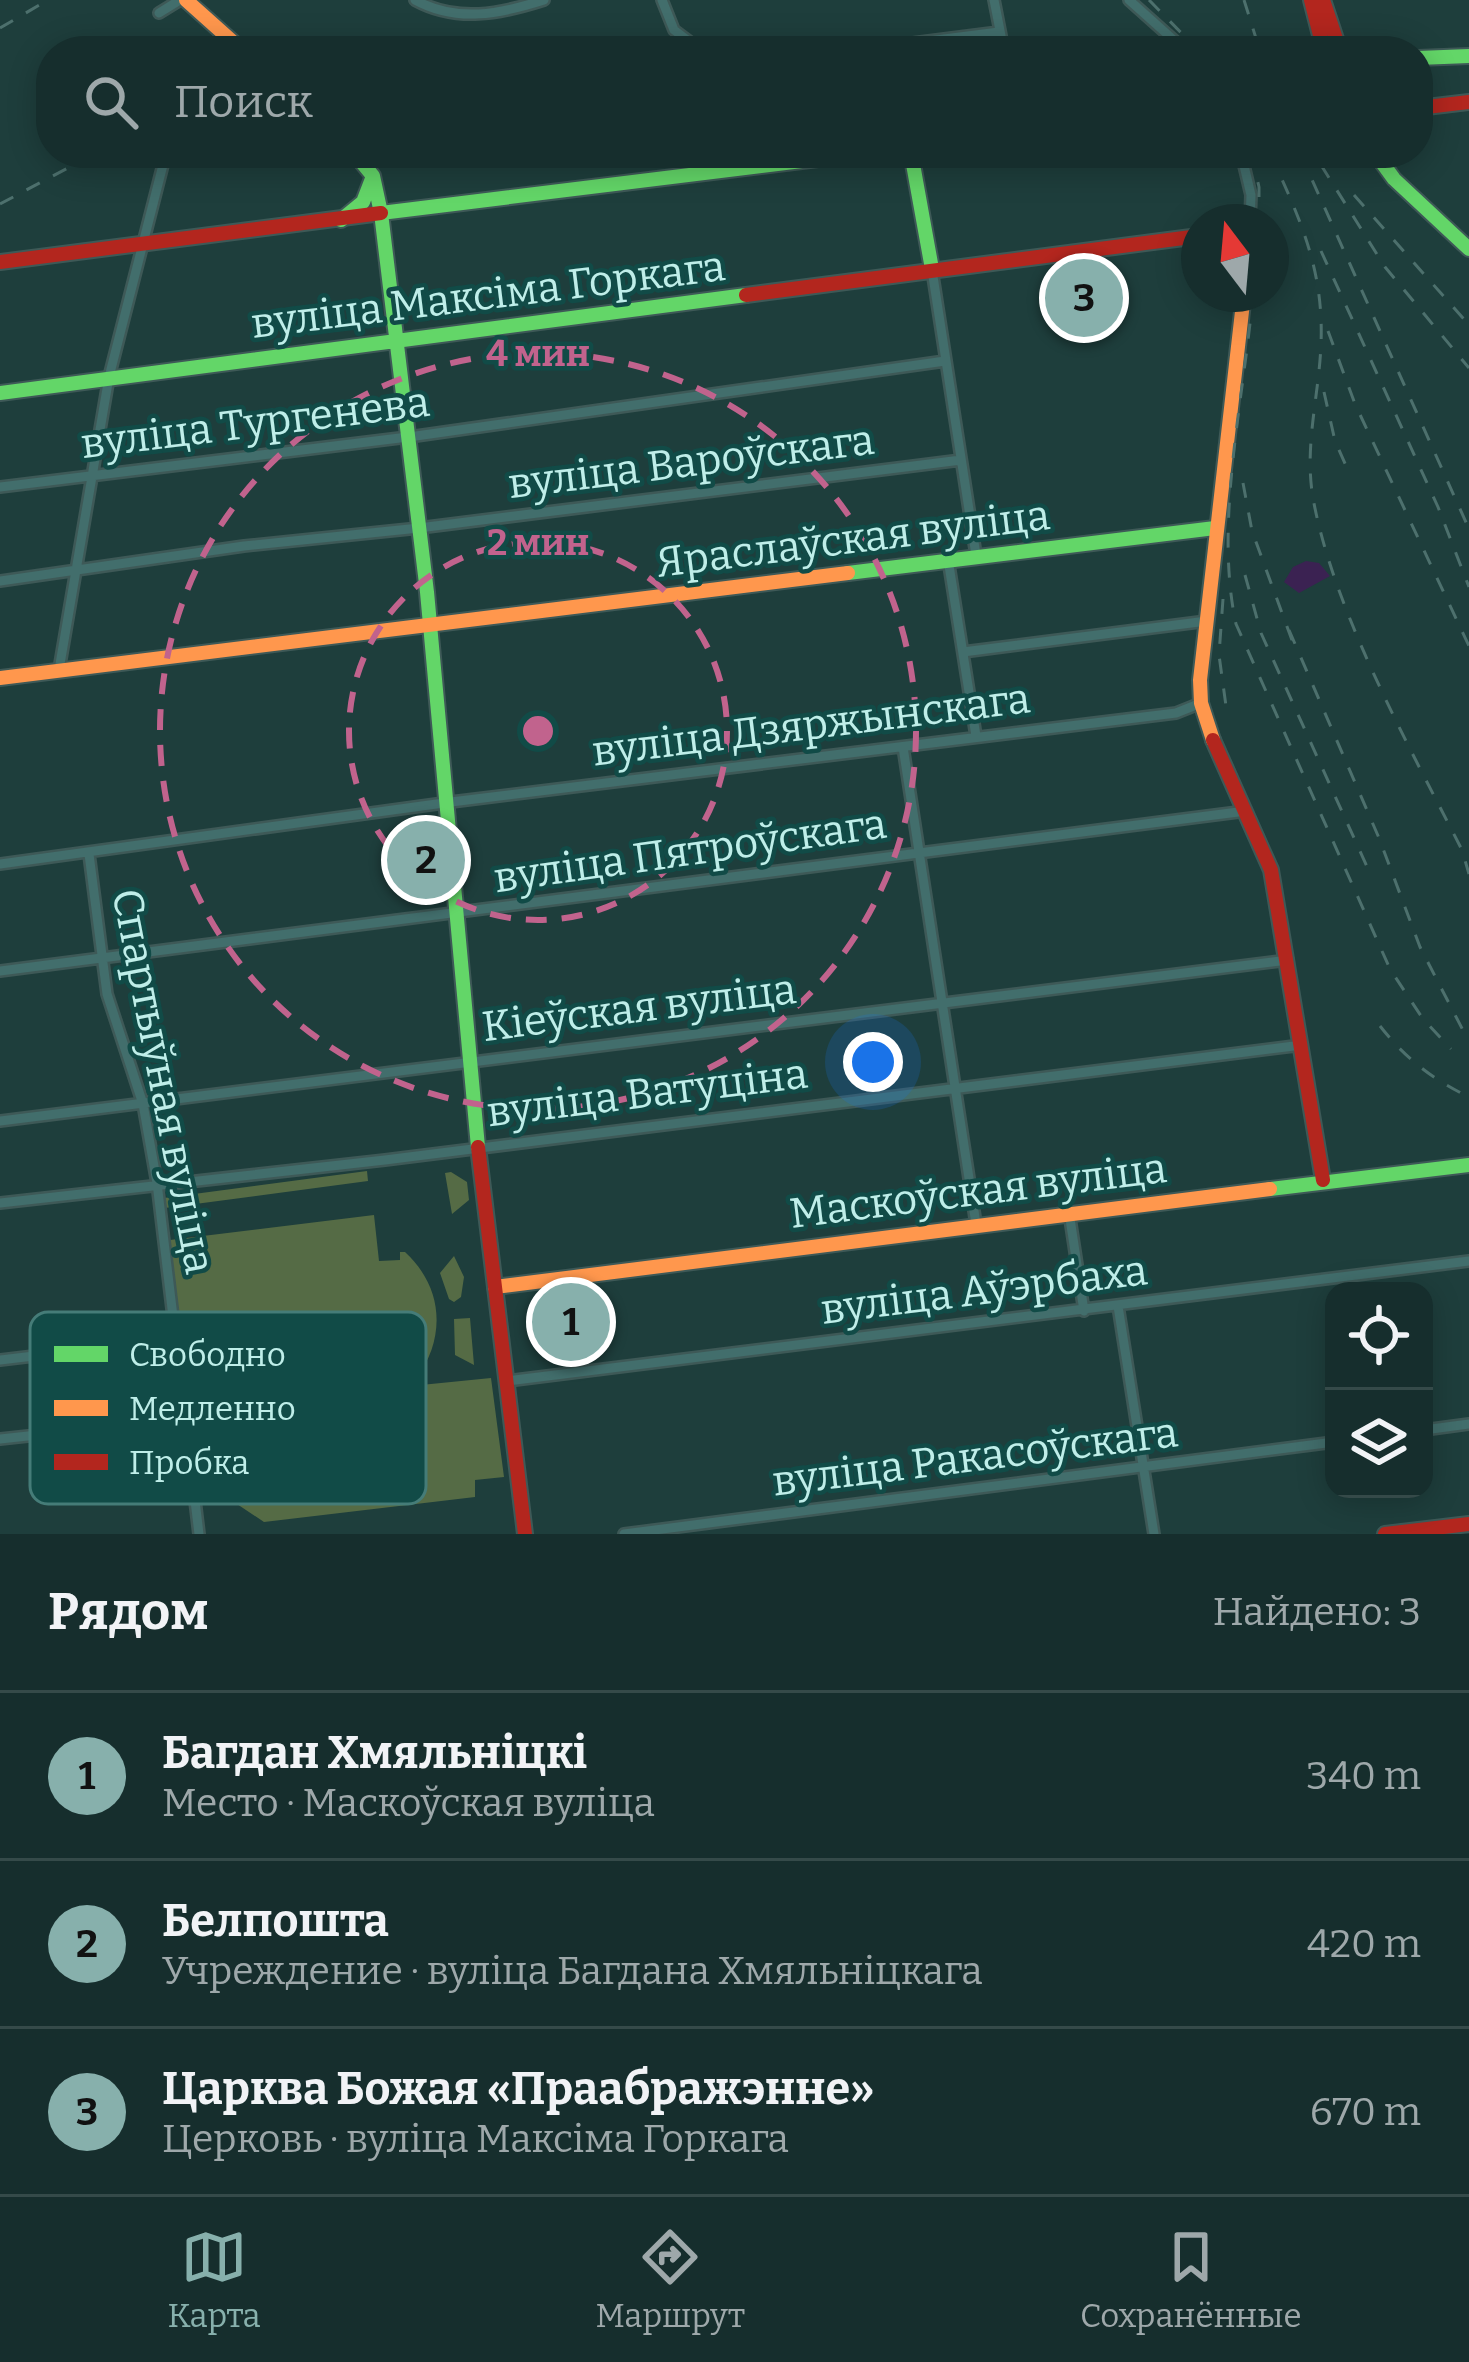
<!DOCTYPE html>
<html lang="ru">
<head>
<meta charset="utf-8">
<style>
  body { margin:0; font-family:Bitter,serif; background:#233a39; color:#f1f3f6 }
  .controls { position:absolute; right:36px; bottom:36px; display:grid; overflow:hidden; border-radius:24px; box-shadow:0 6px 30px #0003 }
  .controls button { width:108px; height:108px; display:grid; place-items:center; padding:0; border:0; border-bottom:3px solid #354a49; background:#162e2d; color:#f1f3f6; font:60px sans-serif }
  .compass { position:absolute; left:1181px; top:204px; width:108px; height:108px; border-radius:50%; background:#162e2d; box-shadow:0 6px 30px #0003; rotate:344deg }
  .you { position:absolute; left:873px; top:1062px; width:42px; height:42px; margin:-30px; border:9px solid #fff; border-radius:50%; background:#1a73e8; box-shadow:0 0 0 18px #1a73e833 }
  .badge { display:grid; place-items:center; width:78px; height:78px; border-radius:50%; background:#87b0ac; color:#111; font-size:39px; font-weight:700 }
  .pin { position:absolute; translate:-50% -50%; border:6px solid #fff; box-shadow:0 3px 12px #0006 }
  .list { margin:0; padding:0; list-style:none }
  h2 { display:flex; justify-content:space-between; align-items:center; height:156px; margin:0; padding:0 48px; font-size:51px }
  h2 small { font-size:39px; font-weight:400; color:#9ea8aa }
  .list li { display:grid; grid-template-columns:78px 1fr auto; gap:36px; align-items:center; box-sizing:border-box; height:168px; padding:0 48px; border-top:3px solid #354a49 }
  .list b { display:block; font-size:45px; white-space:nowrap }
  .list p { margin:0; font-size:39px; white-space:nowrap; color:#9ea8aa }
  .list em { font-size:39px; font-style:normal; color:#9ea8aa }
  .icon { flex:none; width:66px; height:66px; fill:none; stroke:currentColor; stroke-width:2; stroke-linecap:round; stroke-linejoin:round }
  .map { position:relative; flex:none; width:1469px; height:1534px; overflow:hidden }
  .search { position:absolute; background:#162e2d; box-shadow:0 6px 30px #0003; left:36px; right:36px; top:36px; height:132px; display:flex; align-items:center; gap:30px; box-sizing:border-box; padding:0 42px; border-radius:48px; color:#9ea8aa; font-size:45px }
  .sheet { height:660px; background:#162e2d }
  nav { display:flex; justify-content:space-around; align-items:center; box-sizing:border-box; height:168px; border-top:3px solid #354a49; background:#162e2d; font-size:33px; color:#9ea8aa }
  nav a { display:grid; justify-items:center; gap:6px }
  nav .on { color:#87b0ac }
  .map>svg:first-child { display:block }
  .green { fill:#556b45 }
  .water { fill:#3b2252 }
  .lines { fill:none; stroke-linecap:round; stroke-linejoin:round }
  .street-casing { stroke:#3e5957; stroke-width:14 }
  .fast-casing { stroke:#3e5957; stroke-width:18 }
  .slow-casing { stroke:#3e5957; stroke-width:18 }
  .jam-casing { stroke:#3e5957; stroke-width:18 }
  .street { stroke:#426e6c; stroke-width:9 }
  .fast { stroke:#63d668; stroke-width:14 }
  .slow { stroke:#ff974d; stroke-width:14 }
  .jam { stroke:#b3261e; stroke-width:14 }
  .rail { stroke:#4d706d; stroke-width:3; stroke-dasharray:15 15; stroke-linecap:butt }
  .ring { fill:none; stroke:#c1638d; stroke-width:6; stroke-dasharray:21 15 }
  .labels { text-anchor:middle; stroke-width:9; stroke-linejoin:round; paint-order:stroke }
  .street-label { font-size:42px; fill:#bfeee9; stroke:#114b47 }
  .key { fill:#114b47; stroke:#457c78; stroke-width:3 }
  .key-label { font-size:33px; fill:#bfeee9 }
  .centre { fill:#c1638d; stroke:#114b47; stroke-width:6 }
  .ring-label { font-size:36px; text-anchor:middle; font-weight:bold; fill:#c1638d; stroke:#114b47; stroke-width:9; stroke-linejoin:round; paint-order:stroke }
</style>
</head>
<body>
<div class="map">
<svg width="1469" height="1534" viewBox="0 0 1469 1534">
  <rect width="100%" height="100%" fill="#1e3e3c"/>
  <path class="green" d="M367,1171L368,1181L165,1208L164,1198Z
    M451,1172L467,1182L469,1200L452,1214L445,1173Z
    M374,1215L379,1261L400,1260V1252H405C444,1288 446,1338 416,1379L411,1380L410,1373H401V1387L491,1378L504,1477L475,1480V1497L264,1522L231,1500L219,1484L200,1487L170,1240Z
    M454,1256L464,1277L461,1297L454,1302L449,1299L440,1273Z
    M470,1318L474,1365L455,1355L454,1319Z"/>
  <path class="water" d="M1306,561L1319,563L1330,576L1299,593L1284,582L1293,567Z"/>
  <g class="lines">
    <defs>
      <path id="street" d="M415,0C457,23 500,14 544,0
        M662,0L674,30L702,51
        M994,0L1004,51
        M1129,0L1186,51
        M159,13L180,0
        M850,51L999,32
        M1241,153L1251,195L1250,222
        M932,270L976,555
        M0,487L416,436L945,361
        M948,559L976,736
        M0,581L244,546L419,528L961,460
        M963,652L1207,621
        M59,670L109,377L166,153
        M903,747L976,1224
        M89,854L107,994L143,1104L157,1183L199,1534
        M0,864L451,802L1176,713L1201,703
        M0,971L1246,811
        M0,1121L1288,960
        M0,1203L385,1160L1302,1045
        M1069,1212L1084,1311
        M1118,1306L1154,1534
        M0,1360L176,1339
        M507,1381L1469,1261
        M1424,1430L1469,1424
        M0,1439L184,1419
        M624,1534L1334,1442"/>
      <path id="fast" d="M1418,58L1469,56
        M354,153L373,176L381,213L427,592L478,1147
        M911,153L932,269
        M1375,153L1394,179L1469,249
        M381,213L867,153
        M341,220L363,202L373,176
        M0,393L746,295
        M848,573L1215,528
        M1270,1189L1469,1165"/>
      <path id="slow" d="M186,0L243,51
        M0,678L848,573
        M1213,740L1201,703L1200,680L1244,294
        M495,1287L1270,1189"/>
      <path id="jam" d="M1311,0L1324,51
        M1323,0L1340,51
        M1418,108L1469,102
        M0,262L381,213
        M746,295L1199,236
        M1213,740L1271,870L1323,1180
        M478,1147L525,1534
        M1385,1534L1469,1524"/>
    </defs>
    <use href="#street" class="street-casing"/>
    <use href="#fast" class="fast-casing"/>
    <use href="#slow" class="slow-casing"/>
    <use href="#jam" class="jam-casing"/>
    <use href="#street" class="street"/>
    <use href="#fast" class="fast"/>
    <use href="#slow" class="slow"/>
    <use href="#jam" class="jam"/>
    <path class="rail" d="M1149,0L1199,51
      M1244,0L1260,51
      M0,28L48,0
      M1251,153L1259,187V222
      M1270,153C1300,219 1324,269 1321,344C1319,396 1304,446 1313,498C1333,610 1410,748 1462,850L1469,874
      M1300,153L1469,529
      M1321,165L1385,267L1469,368
      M1354,195L1469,325
      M0,204L96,153
      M1321,251L1438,507L1469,587
      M1253,294C1244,398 1214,523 1236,624L1390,969L1423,1019L1451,1049
      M1328,331L1355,404L1469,646
      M1324,392L1335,441L1347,468
      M1243,483L1252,531L1293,643
      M1245,575L1261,633L1369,871
      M1223,599L1219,655L1226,706
      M1289,630L1379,838L1420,947L1469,1042
      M1380,1026C1405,1058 1432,1079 1469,1097"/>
  </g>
  <g class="ring">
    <circle cx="538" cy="731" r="189"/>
    <circle cx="538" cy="731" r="378"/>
  </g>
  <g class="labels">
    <g class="street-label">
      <text transform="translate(488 294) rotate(-7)" y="15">вуліца Максіма Горкага</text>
      <text transform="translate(255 422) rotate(-7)" y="15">вуліца Тургенева</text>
      <text transform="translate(691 461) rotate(-7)" y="15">вуліца Вароўскага</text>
      <text transform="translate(853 538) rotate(-7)" y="15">Яраслаўская вуліца</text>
      <text transform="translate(811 724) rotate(-7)" y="15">вуліца Дзяржынскага</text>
      <text transform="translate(690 850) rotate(-8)" y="15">вуліца Пятроўскага</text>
      <text transform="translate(639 1007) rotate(-7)" y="15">Кіеўская вуліца</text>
      <text transform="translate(164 1081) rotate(79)" y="15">Спартыўная вуліца</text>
      <text transform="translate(647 1092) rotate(-7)" y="15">вуліца Ватуціна</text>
      <text transform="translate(978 1190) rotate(-7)" y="15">Маскоўская вуліца</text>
      <text transform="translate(984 1289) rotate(-7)" y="15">вуліца Аўэрбаха</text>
      <text transform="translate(975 1456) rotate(-7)" y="15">вуліца Ракасоўскага</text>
    </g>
  </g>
  <rect x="30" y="1312" width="396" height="192" rx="18" class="key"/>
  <rect x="54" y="1346" width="54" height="16" fill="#63d668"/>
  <rect x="54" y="1400" width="54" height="16" fill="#ff974d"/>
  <rect x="54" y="1454" width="54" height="16" fill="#b3261e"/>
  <g class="key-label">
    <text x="129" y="1366">Свободно</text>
    <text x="129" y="1420">Медленно</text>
    <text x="129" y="1474">Пробка</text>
  </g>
  <circle cx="538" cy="731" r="18" class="centre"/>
  <g class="ring-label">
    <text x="538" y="366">4 мин</text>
    <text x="538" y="555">2 мин</text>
  </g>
</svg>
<div class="controls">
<button><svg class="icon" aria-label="locate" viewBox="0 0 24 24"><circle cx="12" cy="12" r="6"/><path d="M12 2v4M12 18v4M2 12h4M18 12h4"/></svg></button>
<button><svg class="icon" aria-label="layers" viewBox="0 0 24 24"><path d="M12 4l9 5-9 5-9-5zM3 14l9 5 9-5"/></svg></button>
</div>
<svg class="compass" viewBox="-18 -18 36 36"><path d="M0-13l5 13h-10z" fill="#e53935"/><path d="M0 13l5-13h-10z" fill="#9ea8aa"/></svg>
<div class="you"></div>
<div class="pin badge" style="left:571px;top:1322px">1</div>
<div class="pin badge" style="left:426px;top:860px">2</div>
<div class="pin badge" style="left:1084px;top:298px">3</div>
<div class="search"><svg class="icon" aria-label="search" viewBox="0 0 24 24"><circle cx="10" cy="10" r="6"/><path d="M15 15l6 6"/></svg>Поиск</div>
</div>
<section class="sheet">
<h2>Рядом<small>Найдено: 3</small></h2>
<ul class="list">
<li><span class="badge">1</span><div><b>Багдан Хмяльніцкі</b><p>Место · Маскоўская вуліца</p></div><em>340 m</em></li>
<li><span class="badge">2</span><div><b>Белпошта</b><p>Учреждение · вуліца Багдана Хмяльніцкага</p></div><em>420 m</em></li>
<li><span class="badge">3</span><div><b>Царква Божая «Праабражэнне»</b><p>Церковь · вуліца Максіма Горкага</p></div><em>670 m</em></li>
</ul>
</section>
<nav>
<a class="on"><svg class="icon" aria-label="map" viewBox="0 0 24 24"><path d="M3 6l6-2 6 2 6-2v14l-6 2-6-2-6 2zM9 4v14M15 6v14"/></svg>Карта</a>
<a><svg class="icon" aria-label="directions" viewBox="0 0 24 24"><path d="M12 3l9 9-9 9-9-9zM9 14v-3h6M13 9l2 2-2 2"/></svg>Маршрут</a>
<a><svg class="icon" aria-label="saved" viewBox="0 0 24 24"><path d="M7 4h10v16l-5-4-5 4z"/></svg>Сохранённые</a>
</nav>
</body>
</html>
